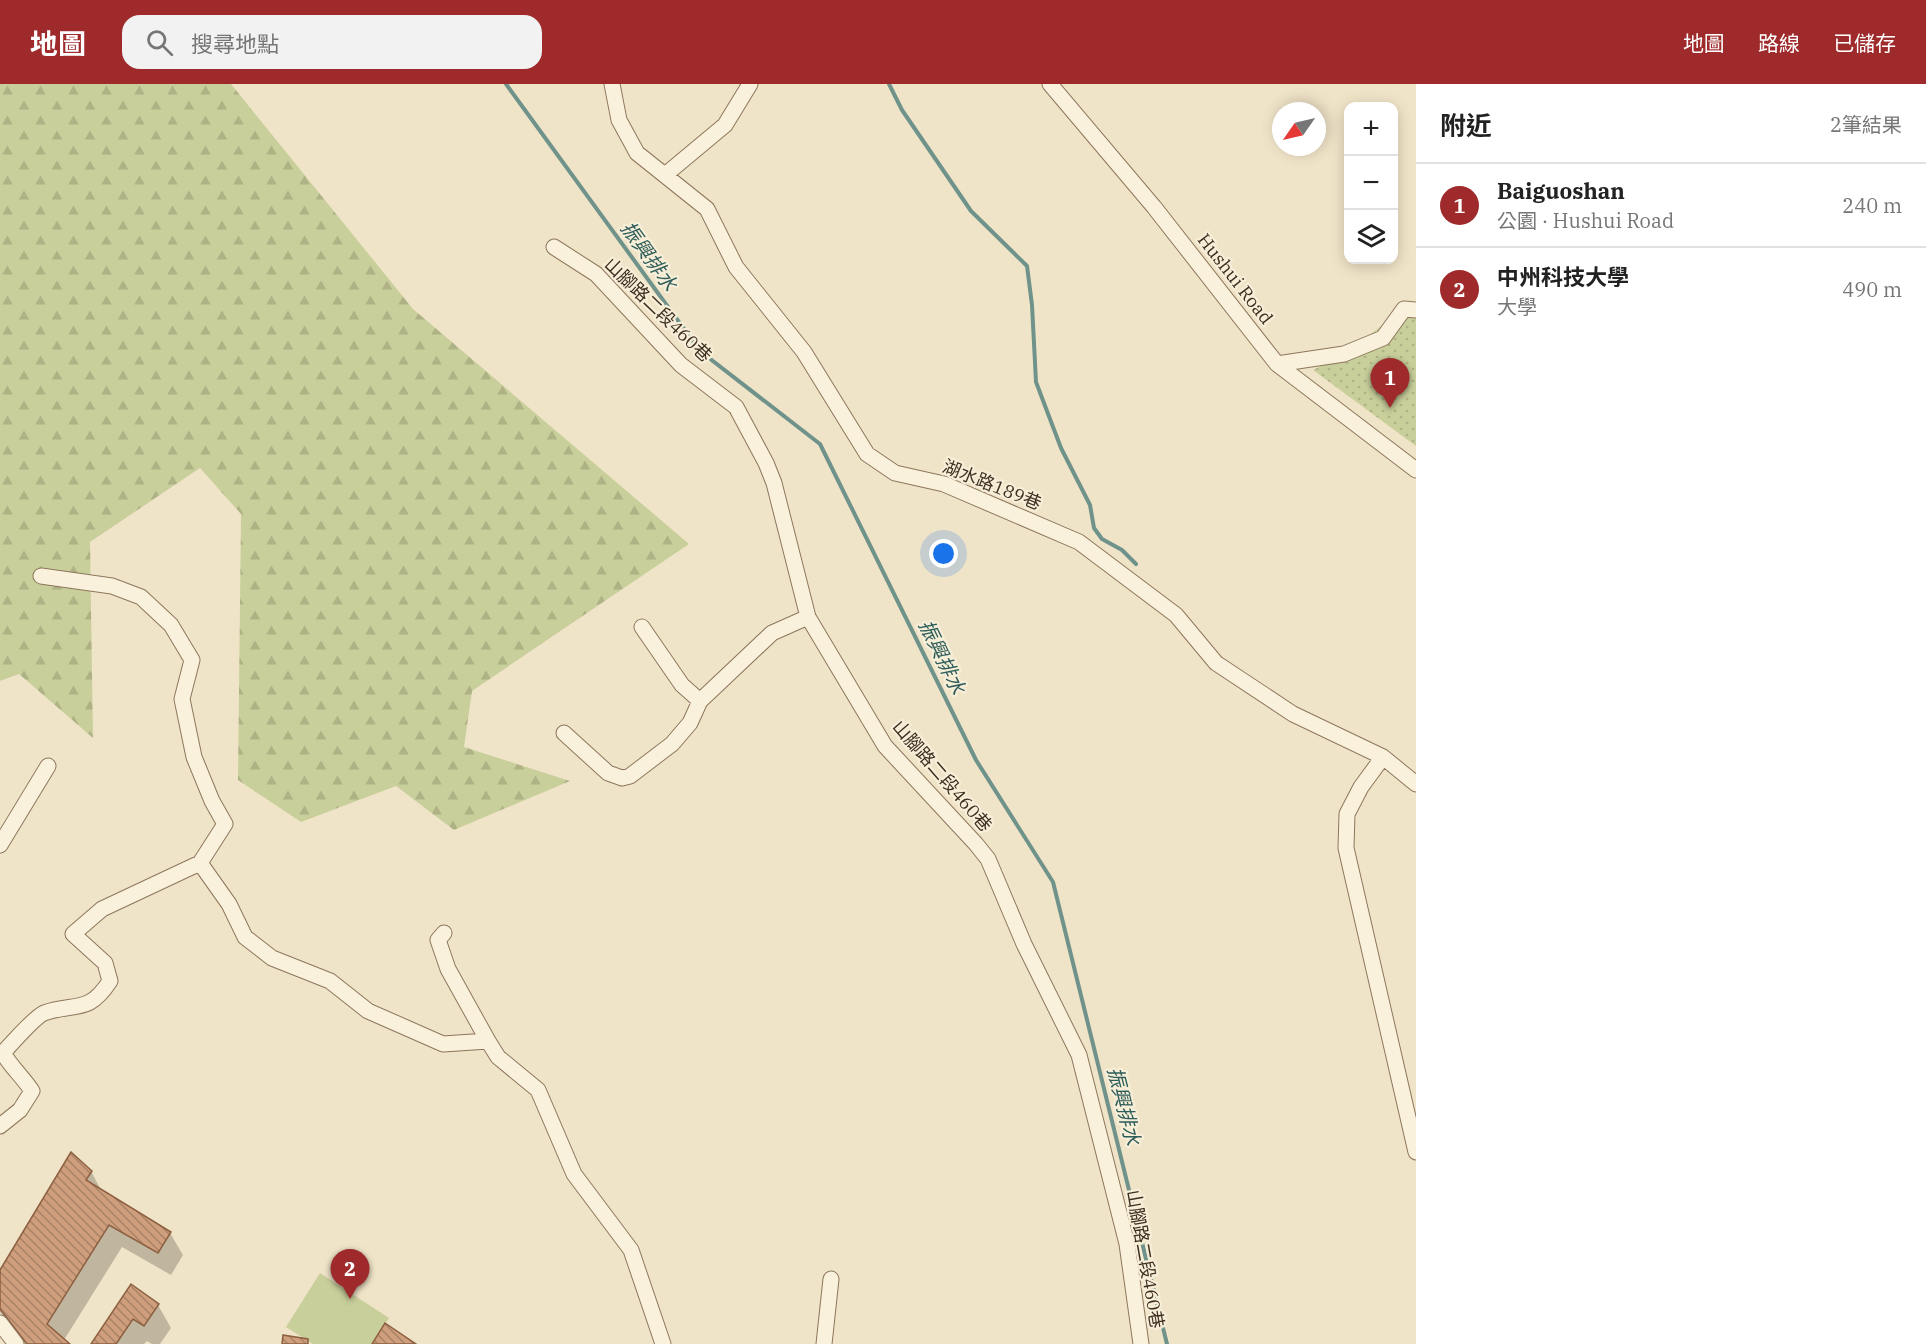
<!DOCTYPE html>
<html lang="zh-TW">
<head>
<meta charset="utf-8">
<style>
  body { margin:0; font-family:"IBM Plex Serif","Noto Sans TC",serif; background:#f2f2f2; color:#222 }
  .controls { position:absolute; right:18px; top:18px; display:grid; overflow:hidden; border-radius:12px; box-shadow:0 3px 15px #0003 }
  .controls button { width:54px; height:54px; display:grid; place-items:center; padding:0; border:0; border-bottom:2px solid #e0e0e0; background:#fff; color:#222; font:30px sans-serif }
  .compass { position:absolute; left:1272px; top:18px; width:54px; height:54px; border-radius:50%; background:#fff; box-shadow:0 3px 15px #0003; rotate:236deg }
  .you { position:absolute; left:944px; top:470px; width:21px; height:21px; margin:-15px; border:4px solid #fff; border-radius:50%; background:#1a73e8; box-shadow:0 0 0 9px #1a73e833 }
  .badge { display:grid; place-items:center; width:39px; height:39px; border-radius:50%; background:#9e2a2b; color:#fff; font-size:20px; font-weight:700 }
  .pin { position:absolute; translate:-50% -50px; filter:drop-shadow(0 2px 3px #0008) }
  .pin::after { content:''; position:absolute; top:32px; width:21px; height:18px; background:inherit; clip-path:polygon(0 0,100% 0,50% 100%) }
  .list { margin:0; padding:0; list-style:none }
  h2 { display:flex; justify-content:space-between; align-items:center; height:78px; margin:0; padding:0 24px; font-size:26px }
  h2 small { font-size:20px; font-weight:400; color:#767676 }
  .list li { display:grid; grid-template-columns:39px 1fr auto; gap:18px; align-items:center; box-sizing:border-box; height:84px; padding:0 24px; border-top:2px solid #e0e0e0 }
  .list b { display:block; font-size:22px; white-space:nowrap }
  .list p { margin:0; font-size:20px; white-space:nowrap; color:#767676 }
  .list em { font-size:20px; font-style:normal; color:#767676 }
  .icon { flex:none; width:33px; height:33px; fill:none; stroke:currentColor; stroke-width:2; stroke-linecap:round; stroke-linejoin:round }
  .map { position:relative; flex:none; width:1416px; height:1260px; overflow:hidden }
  header { display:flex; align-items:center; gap:36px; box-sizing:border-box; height:84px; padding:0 30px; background:#9e2a2b; color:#fff }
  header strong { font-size:28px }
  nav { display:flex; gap:33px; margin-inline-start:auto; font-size:21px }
  .search { width:420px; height:54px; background:#f2f2f2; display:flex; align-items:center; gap:15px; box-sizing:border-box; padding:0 21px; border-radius:18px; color:#767676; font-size:22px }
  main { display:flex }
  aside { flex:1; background:#fff }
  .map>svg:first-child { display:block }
  .grass { fill:url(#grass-dots) }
  .forest { fill:url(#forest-firs) }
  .pitch { fill:#c9cf9b }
  .shadow { fill:#0003 }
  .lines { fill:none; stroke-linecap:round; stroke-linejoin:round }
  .stream { stroke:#6f938a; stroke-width:4 }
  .building { fill:url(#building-back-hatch); stroke:#8d5f41; stroke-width:1.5 }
  .minor-casing { stroke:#8d765c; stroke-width:17 }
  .minor { stroke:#faf1dc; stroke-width:15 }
  .labels { text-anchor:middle; stroke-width:4.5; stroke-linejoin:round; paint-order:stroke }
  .street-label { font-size:18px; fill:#3d2e20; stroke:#f7eed8 }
  .water-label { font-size:20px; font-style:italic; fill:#2f5d5a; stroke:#f7eed8 }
</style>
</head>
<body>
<header>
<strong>地圖</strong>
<div class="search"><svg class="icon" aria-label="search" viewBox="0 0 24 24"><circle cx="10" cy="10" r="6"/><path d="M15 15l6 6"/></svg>搜尋地點</div>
<nav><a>地圖</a><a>路線</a><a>已儲存</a></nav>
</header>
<main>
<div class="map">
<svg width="1416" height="1260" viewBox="0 0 1416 1260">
  <defs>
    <pattern id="grass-dots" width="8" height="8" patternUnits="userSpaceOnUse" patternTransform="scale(1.5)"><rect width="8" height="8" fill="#c9cf9b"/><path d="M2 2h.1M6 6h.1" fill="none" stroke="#aeb285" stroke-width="1.8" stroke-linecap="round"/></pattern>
    <pattern id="forest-firs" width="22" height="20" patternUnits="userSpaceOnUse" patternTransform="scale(1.5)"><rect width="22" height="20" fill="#c9cf9b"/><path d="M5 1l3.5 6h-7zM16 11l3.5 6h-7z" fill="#aeb285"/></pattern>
    <pattern id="building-back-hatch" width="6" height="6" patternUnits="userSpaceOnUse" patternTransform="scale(1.5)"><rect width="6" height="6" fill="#cf9f7d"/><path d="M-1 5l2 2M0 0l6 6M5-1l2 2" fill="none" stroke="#a98266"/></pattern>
  </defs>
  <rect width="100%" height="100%" fill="#f0e4c8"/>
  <path class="grass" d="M1416,223V362L1313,286L1344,270L1404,225Z"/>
  <path class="forest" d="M0,0H231L413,225L689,460L472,607L464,663L570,697L454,746L396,702L301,738L238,696L241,430L200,384L90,458L93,654L19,590L0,597Z"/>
  <path class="pitch" d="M320,1189L389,1234L372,1260H313L286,1243Z"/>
  <path class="shadow" d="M91,1087L102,1108L170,1149L183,1171L171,1191L122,1163L64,1256L68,1260H24L0,1228V1189Z
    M131,1202L158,1221L171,1244L160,1260H152L147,1257L144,1260H92Z"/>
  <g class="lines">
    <path class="stream" d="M506,0L700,267L820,360L976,676L1053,798L1167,1260
      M889,0L902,26L971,127L1027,182L1032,221L1036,298L1061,364L1090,421L1094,444L1102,455L1122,466L1136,480"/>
  </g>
  <path class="building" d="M71,1068L92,1087L86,1096L171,1148L158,1169L109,1141L47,1240L70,1260H27L0,1225V1186Z
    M131,1200L159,1220L144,1242L133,1235L116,1260H91Z
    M385,1239L416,1260H372Z
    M283,1251L308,1255V1260H282Z"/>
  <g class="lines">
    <defs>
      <path id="minor" d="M612,0L619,36L637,69L707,125L736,183L804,268L867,370L895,389L944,400L1079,458L1176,531L1216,579L1293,630L1383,673L1416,700
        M1050,0L1154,123L1277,280L1416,386
        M665,91L725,41L750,0
        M554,163L596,190L681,281L736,323L766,379L774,399L808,533L885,662L976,760L988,775L1024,860L1079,971L1127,1160L1141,1260
        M1277,280L1344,270L1383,254L1404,225L1416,226
        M642,543L682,601L700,617
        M564,649L608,689L622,694L630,692L672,660L690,639L700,617L772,549L808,533
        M1383,673L1361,703L1347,730L1346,764L1416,1068
        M0,761L48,682
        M200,779L229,820L245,853L272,874L330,897L368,927L443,960L488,957L498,973L538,1006L574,1090L631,1166L663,1260
        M444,849L438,856L448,885L488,957
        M0,1042L20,1026L32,1007C23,993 11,983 3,969C11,960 35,933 44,929C75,918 88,931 110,897L105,879L73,850L102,825L200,779L225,740L212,717L194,673L182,615L192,576L171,541L141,513L112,502L41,492
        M0,1239L16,1260
        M824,1260L831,1195"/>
    </defs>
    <use href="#minor" class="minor-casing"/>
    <use href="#minor" class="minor"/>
  </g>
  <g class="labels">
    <g class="street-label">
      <text transform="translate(1235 195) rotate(52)" y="6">Hushui Road</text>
      <text transform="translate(658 226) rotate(44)" y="6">山腳路二段460巷</text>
      <text transform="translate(992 401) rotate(22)" y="6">湖水路189巷</text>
      <text transform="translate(942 692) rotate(49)" y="6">山腳路二段460巷</text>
      <text transform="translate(1145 1175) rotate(80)" y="6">山腳路二段460巷</text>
    </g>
    <g class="water-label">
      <text transform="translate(649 172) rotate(54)" y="7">振興排水</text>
      <text transform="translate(942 573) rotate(64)" y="7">振興排水</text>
      <text transform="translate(1124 1022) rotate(76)" y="7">振興排水</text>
    </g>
  </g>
</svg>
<div class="controls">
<button>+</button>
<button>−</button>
<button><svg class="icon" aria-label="layers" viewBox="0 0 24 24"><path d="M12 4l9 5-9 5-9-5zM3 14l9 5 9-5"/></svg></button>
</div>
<svg class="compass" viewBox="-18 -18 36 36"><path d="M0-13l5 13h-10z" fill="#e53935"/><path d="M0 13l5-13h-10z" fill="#767676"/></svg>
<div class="you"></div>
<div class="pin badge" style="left:1390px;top:324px">1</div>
<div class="pin badge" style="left:350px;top:1215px">2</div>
</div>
<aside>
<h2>附近<small>2筆結果</small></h2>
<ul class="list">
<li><span class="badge">1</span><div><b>Baiguoshan</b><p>公園 · Hushui Road</p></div><em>240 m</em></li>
<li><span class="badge">2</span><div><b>中州科技大學</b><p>大學</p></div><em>490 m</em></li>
</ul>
</aside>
</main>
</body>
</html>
